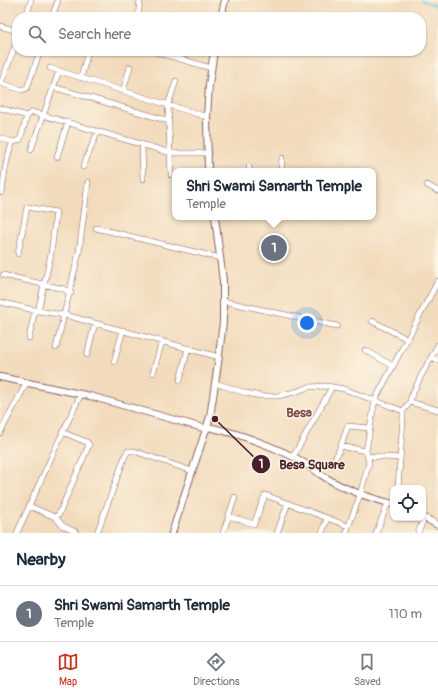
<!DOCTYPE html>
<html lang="en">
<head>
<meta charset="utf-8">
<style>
  body { margin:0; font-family:Pangolin,sans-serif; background:#f2f2f3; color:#1f2937 }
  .controls { position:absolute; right:12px; bottom:12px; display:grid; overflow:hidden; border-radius:8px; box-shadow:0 1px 3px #0004 }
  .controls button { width:36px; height:36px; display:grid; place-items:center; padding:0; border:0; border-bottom:1px solid #e0e1e3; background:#fff; color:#1f2937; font:20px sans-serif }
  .you { position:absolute; left:307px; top:323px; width:14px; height:14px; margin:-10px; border:3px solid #fff; border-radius:50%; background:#1a73e8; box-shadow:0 0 0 6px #1a73e833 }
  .badge { display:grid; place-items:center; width:26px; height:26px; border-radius:50%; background:#c8321e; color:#fff; font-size:13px; font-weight:700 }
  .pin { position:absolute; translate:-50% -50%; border:2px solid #fff; box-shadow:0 1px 4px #0006 }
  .popup { position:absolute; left:172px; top:168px; width:204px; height:52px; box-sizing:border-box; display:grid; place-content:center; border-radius:8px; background:#fff; filter:drop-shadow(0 1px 3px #0005); font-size:13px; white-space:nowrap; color:#747a83 }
  .popup b { font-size:15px; color:#1f2937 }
  .popup::after { content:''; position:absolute; left:50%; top:100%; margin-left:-8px; border:8px solid transparent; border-top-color:#fff }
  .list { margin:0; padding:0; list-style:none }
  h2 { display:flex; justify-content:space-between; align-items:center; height:52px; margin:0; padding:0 16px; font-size:17px }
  h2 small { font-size:13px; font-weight:400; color:#747a83 }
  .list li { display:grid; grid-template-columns:26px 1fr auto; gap:12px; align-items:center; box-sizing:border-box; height:56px; padding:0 16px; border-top:1px solid #e0e1e3 }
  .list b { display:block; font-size:15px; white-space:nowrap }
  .list p { margin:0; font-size:13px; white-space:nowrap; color:#747a83 }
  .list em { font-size:13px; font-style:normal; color:#747a83 }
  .icon { flex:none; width:22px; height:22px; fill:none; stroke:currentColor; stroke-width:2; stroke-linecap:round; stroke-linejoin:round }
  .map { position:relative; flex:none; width:438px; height:533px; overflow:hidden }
  .search { position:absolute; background:#fff; box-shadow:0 1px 3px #0004; left:12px; right:12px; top:12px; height:44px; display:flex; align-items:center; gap:10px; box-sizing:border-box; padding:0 14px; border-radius:16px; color:#747a83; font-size:15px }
  .sheet { height:108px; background:#fff }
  nav { display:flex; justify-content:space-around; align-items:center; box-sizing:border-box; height:56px; border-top:1px solid #e0e1e3; background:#fff; font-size:11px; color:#747a83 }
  nav a { display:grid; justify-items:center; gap:2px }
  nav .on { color:#c8321e }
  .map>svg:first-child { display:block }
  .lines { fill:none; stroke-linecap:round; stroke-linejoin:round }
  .stream { stroke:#5dc6d9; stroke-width:1.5 }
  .minor-casing { stroke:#85615e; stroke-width:6 }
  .tertiary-casing { stroke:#85615e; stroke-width:8 }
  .minor { stroke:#fff; stroke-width:5 }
  .tertiary { stroke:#fff; stroke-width:6 }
  .labels { text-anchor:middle; stroke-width:3; stroke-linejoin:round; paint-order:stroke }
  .neighbourhood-label { font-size:13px; font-weight:bold; fill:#7d4c4c; stroke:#fcf5e5 }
  .leader { fill:none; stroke:#4a1f2b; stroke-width:1.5 }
  .callout-dot { fill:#4a1f2b; stroke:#fcf5e5; stroke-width:1.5 }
  .mark-label { font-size:12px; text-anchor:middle; font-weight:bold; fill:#fff }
  .callout-label { font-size:13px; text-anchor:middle; font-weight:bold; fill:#4a1f2b; stroke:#fcf5e5; stroke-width:3; stroke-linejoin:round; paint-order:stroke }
</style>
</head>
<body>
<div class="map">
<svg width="438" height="533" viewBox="0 0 438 533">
  <rect width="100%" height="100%" fill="#fcf5e5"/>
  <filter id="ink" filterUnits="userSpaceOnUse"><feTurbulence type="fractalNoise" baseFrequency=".025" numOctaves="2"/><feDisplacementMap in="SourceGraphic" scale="8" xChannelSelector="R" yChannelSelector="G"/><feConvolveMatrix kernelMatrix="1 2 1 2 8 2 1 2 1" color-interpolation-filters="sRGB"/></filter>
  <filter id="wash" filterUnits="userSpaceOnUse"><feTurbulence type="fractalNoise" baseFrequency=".012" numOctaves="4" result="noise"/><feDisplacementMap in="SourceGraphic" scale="16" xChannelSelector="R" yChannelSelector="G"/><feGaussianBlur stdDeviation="0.9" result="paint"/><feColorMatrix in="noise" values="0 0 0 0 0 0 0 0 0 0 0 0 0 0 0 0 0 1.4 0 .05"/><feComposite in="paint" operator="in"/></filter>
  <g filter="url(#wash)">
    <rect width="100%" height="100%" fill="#f2dbbc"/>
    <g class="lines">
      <path class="stream" d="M421,0L438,7"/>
    </g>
  </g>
  <g filter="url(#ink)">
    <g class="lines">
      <defs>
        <path id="minor" d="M26,17L31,0
          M52,17L58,0
          M138,17L140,0
          M0,26L17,31
          M153,51L211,68
          M50,68L207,117
          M81,78L88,51
          M0,83L22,90L27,88L40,51
          M1,83L17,41
          M53,87L169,121
          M123,91L130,67
          M0,108L27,116L32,112L171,153H208
          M0,138L13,142
          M142,145L143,179
          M31,150L59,71
          M57,157L68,122
          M83,167L98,131
          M249,167L250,171
          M281,171L282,158
          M171,175L168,105L176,81
          M427,185L438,191
          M2,193C4,175 6,158 13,142L20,140L27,116
          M96,228L220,258
          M18,254L27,207L56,212L51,254L38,311
          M3,275L64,289L71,293
          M223,301L337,326
          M0,302L38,311L65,315L219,357
          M372,321L407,339
          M29,338L35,310
          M56,348L79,252L88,182
          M365,350L393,366
          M87,355L95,323
          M432,358L438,360
          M114,362L123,330
          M153,373L162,341
          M180,380L188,348
          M215,383L246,393L261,396H277L295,392L309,387L327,386L344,389L403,411V418L398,488
          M410,402L438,410
          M403,411L410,402L411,397L421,376L438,345
          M0,433L27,382
          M340,446L366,451
          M367,456L400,458
          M293,457L332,387
          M310,467C315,466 321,467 326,465C339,462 343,437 348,426L369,428
          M29,506L55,517L63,526L76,532
          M228,516L254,524L265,495L268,496L327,518L322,533
          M55,517L59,514L89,445L87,442L84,441L62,432
          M327,518L348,526
          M17,533L61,436L81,394
          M97,533L125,456L128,451H134L192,471
          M223,533L235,497
          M277,533L288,503
          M346,533L360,495L369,462L366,451L375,400L438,281
          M376,533L388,503
          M418,533L424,518"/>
        <path id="tertiary" d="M221,17L225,0
          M208,171L207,117L209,85L214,51
          M0,377L90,396L207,429
          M208,427C237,433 267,444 294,457C306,463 316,472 328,479C348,491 370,498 393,504
          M423,517L438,525
          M172,533L210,417L218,363L223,322V281L215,217"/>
      </defs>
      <use href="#minor" class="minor-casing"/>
      <use href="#tertiary" class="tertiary-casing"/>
      <use href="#minor" class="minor"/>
      <use href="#tertiary" class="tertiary"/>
    </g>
  </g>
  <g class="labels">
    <g class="neighbourhood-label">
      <text x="299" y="417">Besa</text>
    </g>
  </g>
  <path class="leader" d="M215 419L261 464"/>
  <g class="callout-dot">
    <circle cx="215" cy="419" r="4"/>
    <circle cx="261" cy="464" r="10"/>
  </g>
  <g class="mark-label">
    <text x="261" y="468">1</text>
  </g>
  <g class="callout-label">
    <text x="312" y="469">Besa Square</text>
  </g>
</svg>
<div class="controls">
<button><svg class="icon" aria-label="locate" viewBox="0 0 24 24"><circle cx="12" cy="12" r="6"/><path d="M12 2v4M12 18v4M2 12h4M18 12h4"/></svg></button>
</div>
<div class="you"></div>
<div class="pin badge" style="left:274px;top:248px;background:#6b7280">1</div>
<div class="popup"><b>Shri Swami Samarth Temple</b>Temple</div>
<div class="search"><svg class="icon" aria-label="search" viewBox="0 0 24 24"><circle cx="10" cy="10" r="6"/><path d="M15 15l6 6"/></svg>Search here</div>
</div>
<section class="sheet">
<h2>Nearby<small></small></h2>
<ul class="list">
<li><span class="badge" style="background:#6b7280">1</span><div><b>Shri Swami Samarth Temple</b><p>Temple</p></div><em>110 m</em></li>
</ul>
</section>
<nav>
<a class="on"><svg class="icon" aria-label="map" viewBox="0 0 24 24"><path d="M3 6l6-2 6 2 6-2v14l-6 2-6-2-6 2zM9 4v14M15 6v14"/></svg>Map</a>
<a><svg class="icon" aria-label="directions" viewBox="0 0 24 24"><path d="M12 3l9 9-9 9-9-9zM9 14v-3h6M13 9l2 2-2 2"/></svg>Directions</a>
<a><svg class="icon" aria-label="saved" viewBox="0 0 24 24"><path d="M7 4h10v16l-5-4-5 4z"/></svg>Saved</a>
</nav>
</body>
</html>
